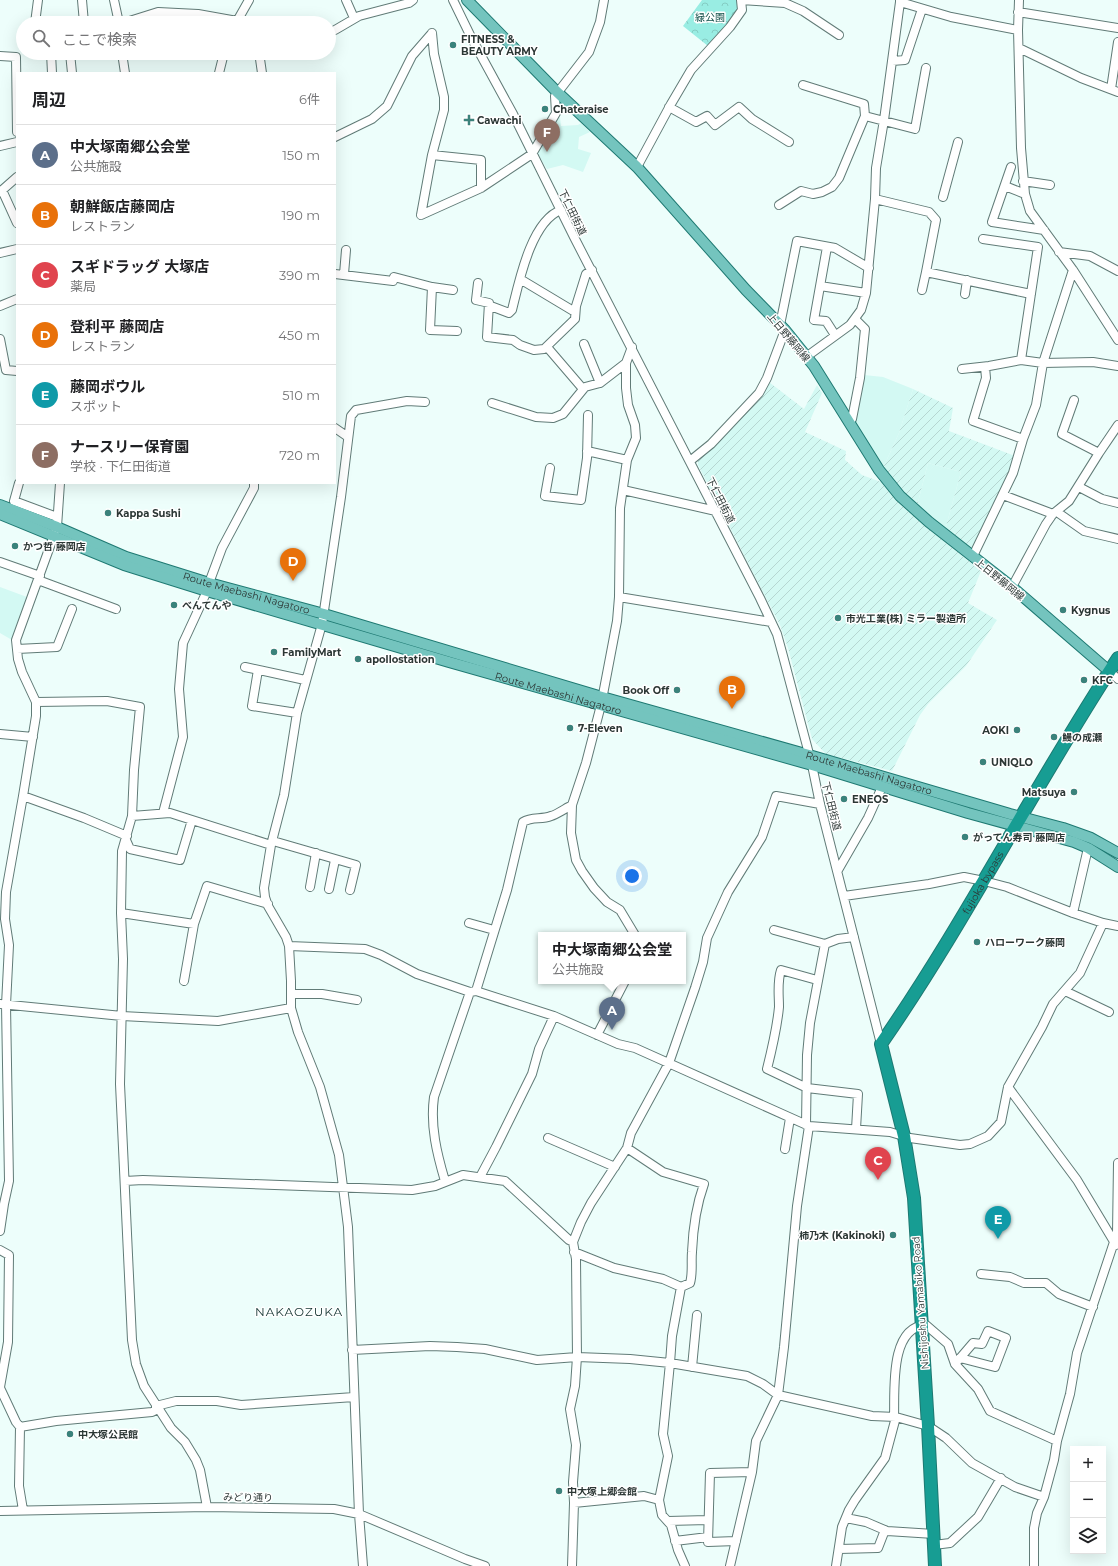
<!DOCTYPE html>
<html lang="ja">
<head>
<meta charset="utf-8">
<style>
  body { margin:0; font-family:Montserrat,"Noto Sans JP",sans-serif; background:#f2f2f2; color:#202124 }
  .controls { position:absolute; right:12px; bottom:12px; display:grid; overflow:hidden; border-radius:0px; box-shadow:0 4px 16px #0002 }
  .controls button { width:36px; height:36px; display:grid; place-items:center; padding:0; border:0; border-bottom:1px solid #e0e0e0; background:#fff; color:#202124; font:20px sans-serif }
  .you { position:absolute; left:632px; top:876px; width:14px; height:14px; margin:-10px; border:3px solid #fff; border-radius:50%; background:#1a73e8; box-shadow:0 0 0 6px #1a73e833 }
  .badge { display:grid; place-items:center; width:26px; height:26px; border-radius:50%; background:#db2777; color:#fff; font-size:13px; font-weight:700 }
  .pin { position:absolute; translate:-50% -33px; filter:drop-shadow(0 1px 2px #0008) }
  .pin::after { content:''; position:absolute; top:21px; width:14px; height:12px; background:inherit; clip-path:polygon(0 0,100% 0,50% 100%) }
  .popup { position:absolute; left:538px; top:932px; width:148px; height:52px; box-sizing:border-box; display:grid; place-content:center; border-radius:0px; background:#fff; filter:drop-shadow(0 1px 3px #0005); font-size:13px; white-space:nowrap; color:#757577 }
  .popup b { font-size:15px; color:#202124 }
  .popup::after { content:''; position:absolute; left:50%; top:100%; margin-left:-8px; border:8px solid transparent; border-top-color:#fff }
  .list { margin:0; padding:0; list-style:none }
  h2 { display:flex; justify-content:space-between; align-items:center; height:52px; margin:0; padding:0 16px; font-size:17px }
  h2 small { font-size:13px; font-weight:400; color:#757577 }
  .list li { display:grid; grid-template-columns:26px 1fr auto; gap:12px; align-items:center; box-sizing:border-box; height:60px; padding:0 16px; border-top:1px solid #e0e0e0 }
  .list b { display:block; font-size:15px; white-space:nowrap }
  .list p { margin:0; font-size:13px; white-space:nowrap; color:#757577 }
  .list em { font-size:13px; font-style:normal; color:#757577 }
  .icon { flex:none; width:22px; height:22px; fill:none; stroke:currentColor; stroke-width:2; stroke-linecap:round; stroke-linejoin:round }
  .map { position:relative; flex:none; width:1118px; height:1566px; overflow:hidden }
  .search { position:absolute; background:#fff; box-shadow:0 4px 16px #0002; left:16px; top:16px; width:320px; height:44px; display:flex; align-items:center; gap:10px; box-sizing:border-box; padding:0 14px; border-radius:22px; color:#757577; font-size:15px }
  .panel { position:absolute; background:#fff; box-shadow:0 4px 16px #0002; left:16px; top:72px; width:320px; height:412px; border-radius:0px }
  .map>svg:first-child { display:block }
  .built { fill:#d3f9f3 }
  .industrial { fill:url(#industrial-furrows) }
  .park { fill:url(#park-crowns) }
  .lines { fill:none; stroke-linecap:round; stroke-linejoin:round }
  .minor-casing { stroke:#617b77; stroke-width:10 }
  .major-casing { stroke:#1e7972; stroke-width:12 }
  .highway-casing { stroke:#1e7972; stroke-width:14 }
  .minor { stroke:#fff; stroke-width:8 }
  .major { stroke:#74c4be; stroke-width:10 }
  .highway { stroke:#179d93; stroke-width:12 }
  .poi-dot { fill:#3b827b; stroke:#fff; stroke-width:1.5 }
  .labels { text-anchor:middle; stroke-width:3; stroke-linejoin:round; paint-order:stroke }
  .park-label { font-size:10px; fill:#0d4c46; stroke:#fff }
  .poi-label { font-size:10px; font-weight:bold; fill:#2c3735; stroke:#fff; text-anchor:start }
  .street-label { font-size:10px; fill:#2c3735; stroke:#fff }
  .quarter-label { font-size:12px; letter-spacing:1px; fill:#123430; stroke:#fff }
</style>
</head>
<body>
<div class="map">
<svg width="1118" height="1566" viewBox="0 0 1118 1566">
  <defs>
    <pattern id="industrial-furrows" width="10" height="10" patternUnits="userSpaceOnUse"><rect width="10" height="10" fill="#d3f9f3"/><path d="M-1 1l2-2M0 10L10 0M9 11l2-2" fill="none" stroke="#b5d6d1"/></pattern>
    <pattern id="park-crowns" width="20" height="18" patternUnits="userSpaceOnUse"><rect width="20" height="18" fill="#99ede3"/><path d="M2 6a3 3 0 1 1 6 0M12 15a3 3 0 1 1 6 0" fill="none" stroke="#84ccc3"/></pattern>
  </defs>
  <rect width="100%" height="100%" fill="#edfefb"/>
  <path class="built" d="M560,117L561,126L578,125L581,123L590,132L579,137L578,149L591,153L583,172L563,165L547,169L538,154L540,145L555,120Z
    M864,375L883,377L913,389L899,433L883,468L855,426Z
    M928,463L961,472L945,530L917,506Z
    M0,587L27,597L12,640L0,633Z"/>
  <path class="industrial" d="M769,382L804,409L817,385L822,393L805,432L846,451L845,460L862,475L881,482L900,504L925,526L981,571L968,603L997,620L966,666L928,704L920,715L892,771L826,754L812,739L788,648L780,625L698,465V460L717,443Z
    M913,389L953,408L949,431L1015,456L1009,474L973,551L945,530L961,472L928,463L917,506L907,497L883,468L899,433Z"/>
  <path class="park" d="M702,0H738C742,13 717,36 708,46L683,26Z"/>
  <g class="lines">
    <defs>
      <path id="minor" d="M82,0L84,23
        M114,0L119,23
        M346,0L354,18
        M453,0L472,39L513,114L574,237L760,598L777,634L783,656L812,765L820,804L881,1044
        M741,0L785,3L803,11L839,35
        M900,0V2L951,17L1018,30
        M1019,0L1018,30L1021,148L1025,194L1030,211L1073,270L1118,340
        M1018,12L1118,28
        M35,23L38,0
        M123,23L158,12L198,14L237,21
        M236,23L249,0
        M335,30L359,16L409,3L413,0
        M1019,48L1081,78L1118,92
        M51,53L52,73
        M70,53L72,73
        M122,53L125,73
        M0,56L16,57L17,132
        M260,59L262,73
        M892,61L905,60L922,9
        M219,73L224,53
        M803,85L864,104L865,116
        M1111,89L1118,42
        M669,107L696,122L707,116L715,125L739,107L752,119L789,142
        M335,137L372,119L387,106L412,56L432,33
        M0,146L17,142
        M432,155L481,160V188
        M637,167L671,104L691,70L730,27L742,10L741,0
        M1011,167L992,222L1044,230
        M1023,181L1050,185
        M1005,186L1025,194
        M2,190L17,223
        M0,192L17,177
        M943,197L958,142
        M875,199L929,212L936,220L926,272L1031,294
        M779,205L801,191L813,194L822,192L832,187L839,178L865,116L915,129L926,68
        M421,215L481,188L532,154L556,113L555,96L589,52L600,22L604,0
        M421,215L432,155L444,110V97L434,54L432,33
        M983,239L1038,247L1021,360
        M827,247L814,320L826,321L835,335
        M1059,252L1090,256L1118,271
        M0,253L17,249
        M335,274L393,281
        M344,274L346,250
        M394,277L432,287L453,290
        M520,279L575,312
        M478,283L476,300L489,303L487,337L513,340L520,345L534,350L544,349L575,319L576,306L586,274L592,270
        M820,286L866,293
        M432,287L430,330L457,331
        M922,290L926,272
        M965,294L967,280
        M488,305L509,313L512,310C519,282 531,221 561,210
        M0,306L17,299
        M780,325L797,241L835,248L869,268
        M0,339L6,370L17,371
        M584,344L600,383
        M547,347L583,389
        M632,347L626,363V388L628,405L635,425L636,438L627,460L620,508L619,597L617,621L601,705L586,763L572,805L571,833L576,860L582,871L594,888L607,902L620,910L635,935
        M806,357L850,325L861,310L866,293L875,199L876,168L884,120L900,2
        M985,367L986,378L973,421L1023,439
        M962,369L989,366L1021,360L1043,363L1093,362L1118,366
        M1074,400L1062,434L1099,453
        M492,403L536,417L553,418L563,414L585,387L600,383L626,363
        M849,422L852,419L860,378L865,329L855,319
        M335,428L348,437
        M587,451L627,460
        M690,461L711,444L759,393L767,378L785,330
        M550,468L545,496L581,500L587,458L588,415
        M19,483L14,501L57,517
        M1079,487L1102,499L1118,503
        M623,490L716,511
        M1003,495L1053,514
        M1057,512L1084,531L1118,539
        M973,556L1013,473L1023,439L1036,405L1043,363L1073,270
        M0,562L40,576
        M38,580L116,609
        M209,583L222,548L254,488V483
        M1012,587L1046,524L1053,514L1069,501L1099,453L1118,425
        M619,597L771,622
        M17,649L57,647L72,609
        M245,667L305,680
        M258,670L252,706L297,713
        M1109,671L1118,679
        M36,702L107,701L140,707L134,770L132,816
        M0,734L33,737
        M23,796L84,818L127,836
        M163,813L183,737L179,689L183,643L207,591
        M126,840L130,849L180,860L192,820
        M273,841L356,865L350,890
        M838,870L868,818L882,787
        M310,887L316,853
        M329,889L335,860
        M844,896L929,884L964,877L984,881L1007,887L1073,913L1103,923L1118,926
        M121,913L194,924L207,886L268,904
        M1073,913L1088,848
        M469,923L494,930
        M774,930L825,944
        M289,946L365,949L381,955L417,974L470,992L476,991L554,1016L618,1044L635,1048L809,1126L890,1132L910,1138L960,1145L970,1144L988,1136L1001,1122L1008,1087L1042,1027L1053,1004L1080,973L1103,923
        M817,980L781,970C777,982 779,995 779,1007C777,1028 772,1049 767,1069L807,1088L858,1094L856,1129
        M184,981L194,924
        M476,991L507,890L523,822C532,816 541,820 551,816C556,815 566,808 572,805
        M1065,991L1109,1012
        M292,994H322L357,1000
        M0,1004L122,1016L218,1021L291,1008
        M597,1035L625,981
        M1008,1087L1077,1180L1116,1245
        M806,1125L807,1055L810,1023L824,949L825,944L838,939L854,937
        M548,1138L615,1167
        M627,1148L663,1172L704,1184C696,1206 693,1228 692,1252C691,1262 693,1273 690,1283L681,1287L672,1336L670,1363L663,1434L668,1456L659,1500
        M785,1149L790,1118
        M480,1177L496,1147L532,1074L539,1049L554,1016
        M125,1181L143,1180L412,1190L435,1186L463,1175L505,1181L569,1240L573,1242
        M445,1181C437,1154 430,1126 434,1097L470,992
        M0,1231L4,1204L9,1181L6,1005L9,945L5,919L6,892L23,796L36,716V702L22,672L18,659L16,640L57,527L60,483
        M0,1250L9,1255L8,1342L0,1387
        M574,1252L614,1268L663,1279L681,1287
        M981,1274L1010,1277L1024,1283H1046L1059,1294L1093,1307
        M352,1350L430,1346L457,1347L485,1349L537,1360L577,1357L630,1359L670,1363L747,1376L763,1384L778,1395L872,1416L896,1417L928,1426L946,1438L972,1463L1015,1487L1044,1497
        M955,1364L973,1343L982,1344L988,1331L1006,1338L995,1367L960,1358
        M692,1367L697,1315
        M0,1388L16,1422L20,1427L19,1486L23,1510
        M894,1417C895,1391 889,1327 926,1325L948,1344L955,1364L978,1389L990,1411L1057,1441
        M20,1427L56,1421L152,1412L156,1410V1406L176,1401H217L241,1405L354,1397
        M574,1503L644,1496L659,1500L662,1515L671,1525L678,1550L685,1566
        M207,1507L200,1470L196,1460L185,1442L171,1428L144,1386L136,1364L132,1340L120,1084L123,959L121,913L122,851L132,816L170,813L271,845
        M0,1511L207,1507L334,1509L359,1514L465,1559L485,1566
        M846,1518L866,1522L887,1531L934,1534
        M668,1521L708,1520
        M675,1541L708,1537
        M736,1541L708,1542L710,1473L752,1472
        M934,1545L950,1543L978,1517L1001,1478
        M839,1549L878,1548L885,1530
        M363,1566L359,1514L348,1227L339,1155L320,1087L298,1032L291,1008V981L289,946L286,937L268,906L265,897L264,888L271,845L284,795L297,713L322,624L341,497L351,416L356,410L407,401L425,402
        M572,1566L574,1503L573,1482L576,1445L570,1409L575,1386L577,1357L576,1259L573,1242L581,1222L591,1203L627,1148L631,1133L669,1063L695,988L703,962L707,938L728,892L762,837L776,796L820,804
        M730,1566L752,1472L756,1441L778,1395L784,1347L797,1206L809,1126
        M836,1566L842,1527L849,1510L855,1500L885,1458L896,1417
        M1034,1566V1528L1037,1513L1044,1497L1054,1460L1057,1441L1070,1394L1077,1353L1117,1233L1118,1163"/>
      <g id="major">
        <path d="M467,0L557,92L637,167L746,290L785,330L814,366L879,470L900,496L929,522L1012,587L1109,671"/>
        <path id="s1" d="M0,505L57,527L126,557L209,583L324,614L602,697L809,755L1010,814L1063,828L1091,838L1118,853"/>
        <path id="s2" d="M0,514L124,565L207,591L449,662L812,765L968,813L1074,842L1088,848L1118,867"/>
      </g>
      <g id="highway">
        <path id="s3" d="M935,1566L928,1426L914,1198L904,1136L881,1044C967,920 1035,784 1118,658"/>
      </g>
    </defs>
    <use href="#minor" class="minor-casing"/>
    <use href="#major" class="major-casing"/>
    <use href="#highway" class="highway-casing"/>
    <use href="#minor" class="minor"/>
    <use href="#major" class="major"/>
    <use href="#highway" class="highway"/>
  </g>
  <g class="poi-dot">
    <circle cx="453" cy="45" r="4"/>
    <circle cx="545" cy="109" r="4"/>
    <path d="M467 114h4v4h4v4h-4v4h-4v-4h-4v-4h4z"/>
    <circle cx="108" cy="513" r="4"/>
    <circle cx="15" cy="546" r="4"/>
    <circle cx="174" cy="605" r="4"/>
    <circle cx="1063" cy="610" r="4"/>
    <circle cx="838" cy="618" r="4"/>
    <circle cx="274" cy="652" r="4"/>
    <circle cx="358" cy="659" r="4"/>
    <circle cx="1084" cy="680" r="4"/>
    <circle cx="677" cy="690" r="4"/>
    <circle cx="570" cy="728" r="4"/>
    <circle cx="1017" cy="730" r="4"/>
    <circle cx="1054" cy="737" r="4"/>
    <circle cx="983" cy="762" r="4"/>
    <circle cx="1074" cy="792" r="4"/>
    <circle cx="844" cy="799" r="4"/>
    <circle cx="965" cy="837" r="4"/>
    <circle cx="977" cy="942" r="4"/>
    <circle cx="893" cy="1235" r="4"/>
    <circle cx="70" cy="1434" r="4"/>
    <circle cx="559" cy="1491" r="4"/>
  </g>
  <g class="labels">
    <g class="park-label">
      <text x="710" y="21">緑公園</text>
    </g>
    <g class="poi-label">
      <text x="461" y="43">FITNESS &amp;<tspan x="461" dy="12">BEAUTY ARMY</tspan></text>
      <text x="553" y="113">Chateraise</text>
      <text x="477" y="124">Cawachi</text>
      <text x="116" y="517">Kappa Sushi</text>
      <text x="23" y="550">かつ哲 藤岡店</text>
      <text x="182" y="609">べんてんや</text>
      <text x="1071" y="614">Kygnus</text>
      <text x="846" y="622">市光工業(株) ミラー製造所</text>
      <text x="282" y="656">FamilyMart</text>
      <text x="366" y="663">apollostation</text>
      <text x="1092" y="684">KFC</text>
      <text x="669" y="694" text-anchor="end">Book Off</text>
      <text x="578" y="732">7-Eleven</text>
      <text x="1009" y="734" text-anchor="end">AOKI</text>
      <text x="1062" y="741">鰻の成瀬</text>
      <text x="991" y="766">UNIQLO</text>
      <text x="1066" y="796" text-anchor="end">Matsuya</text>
      <text x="852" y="803">ENEOS</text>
      <text x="973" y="841">がってん寿司 藤岡店</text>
      <text x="985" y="946">ハローワーク藤岡</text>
      <text x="885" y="1239" text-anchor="end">柿乃木 (Kakinoki)</text>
      <text x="78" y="1438">中大塚公民館</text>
      <text x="567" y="1495">中大塚上郷会館</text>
    </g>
    <g class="street-label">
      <text transform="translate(573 212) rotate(64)" y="4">下仁田街道</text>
      <text transform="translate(789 337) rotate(50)" y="4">上日野藤岡線</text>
      <text transform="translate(721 500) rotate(63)" y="4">下仁田街道</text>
      <text transform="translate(1000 579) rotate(39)" y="4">上日野藤岡線</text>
      <text dy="4" stroke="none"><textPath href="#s1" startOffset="262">Route Maebashi Nagatoro</textPath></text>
      <text dy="4" stroke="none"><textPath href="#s2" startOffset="587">Route Maebashi Nagatoro</textPath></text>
      <text dy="4" stroke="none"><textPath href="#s1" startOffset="910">Route Maebashi Nagatoro</textPath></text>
      <text transform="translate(832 806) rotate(76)" y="4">下仁田街道</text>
      <text dy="4" stroke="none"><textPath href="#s3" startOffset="717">fujioka bypass</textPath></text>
      <text transform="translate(920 1303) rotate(-94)" y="4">Nishijoshu Yamabiko Road</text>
      <text transform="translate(248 1497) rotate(1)" y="4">みどり通り</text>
    </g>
    <g class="quarter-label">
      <text x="299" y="1316">NAKAOZUKA</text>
    </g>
  </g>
</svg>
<div class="controls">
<button>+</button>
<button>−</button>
<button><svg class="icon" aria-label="layers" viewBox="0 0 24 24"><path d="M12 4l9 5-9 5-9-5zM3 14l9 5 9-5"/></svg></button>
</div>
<div class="you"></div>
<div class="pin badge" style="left:612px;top:1030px;background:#5c6f8a">A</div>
<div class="popup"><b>中大塚南郷公会堂</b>公共施設</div>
<div class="pin badge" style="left:732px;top:709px;background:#e8710a">B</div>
<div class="pin badge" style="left:878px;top:1180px;background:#e0444e">C</div>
<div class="pin badge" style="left:293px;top:581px;background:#e8710a">D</div>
<div class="pin badge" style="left:998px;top:1239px;background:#0f9aa8">E</div>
<div class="pin badge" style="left:547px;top:152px;background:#8d6e63">F</div>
<div class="search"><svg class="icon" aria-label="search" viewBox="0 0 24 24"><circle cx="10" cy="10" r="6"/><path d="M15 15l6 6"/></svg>ここで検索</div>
<section class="panel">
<h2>周辺<small>6件</small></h2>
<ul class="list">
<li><span class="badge" style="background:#5c6f8a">A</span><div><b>中大塚南郷公会堂</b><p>公共施設</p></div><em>150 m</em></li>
<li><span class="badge" style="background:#e8710a">B</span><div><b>朝鮮飯店藤岡店</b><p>レストラン</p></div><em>190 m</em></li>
<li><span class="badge" style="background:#e0444e">C</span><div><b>スギドラッグ 大塚店</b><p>薬局</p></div><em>390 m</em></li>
<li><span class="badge" style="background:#e8710a">D</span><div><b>登利平 藤岡店</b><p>レストラン</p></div><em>450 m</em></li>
<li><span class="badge" style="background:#0f9aa8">E</span><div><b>藤岡ボウル</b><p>スポット</p></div><em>510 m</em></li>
<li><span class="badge" style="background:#8d6e63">F</span><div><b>ナースリー保育園</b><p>学校 · 下仁田街道</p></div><em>720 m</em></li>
</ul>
</section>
</div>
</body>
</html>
